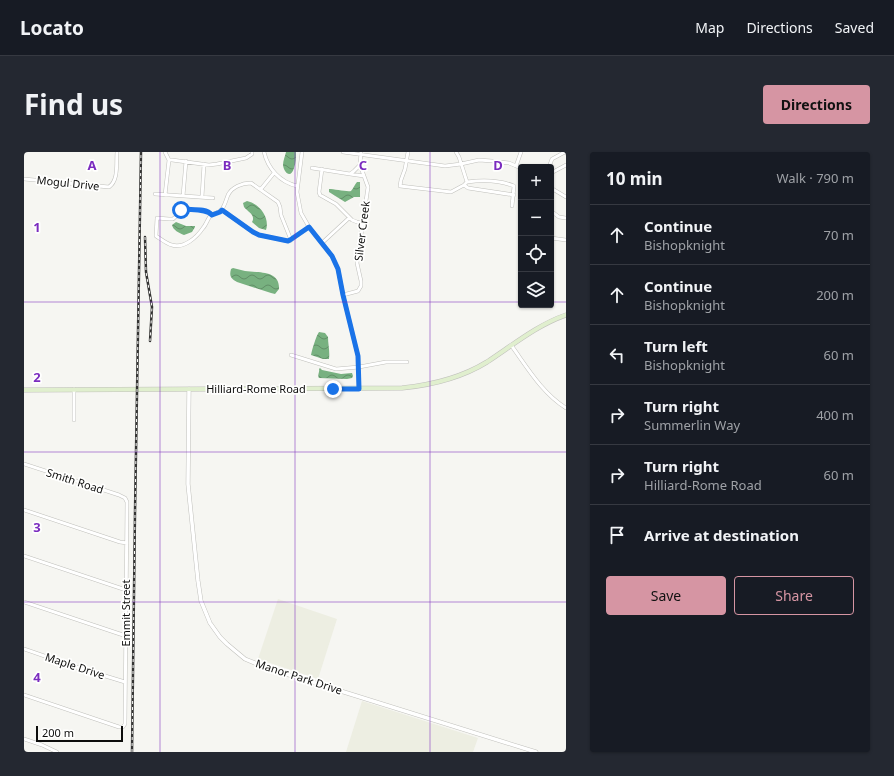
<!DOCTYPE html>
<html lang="en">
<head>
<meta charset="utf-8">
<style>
  body { margin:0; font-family:"Noto Sans",sans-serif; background:#242831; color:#f1f3f6 }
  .controls { position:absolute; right:12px; top:12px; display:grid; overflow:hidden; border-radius:4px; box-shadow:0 1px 3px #0004 }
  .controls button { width:36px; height:36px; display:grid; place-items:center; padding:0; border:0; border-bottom:1px solid #363941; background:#171b24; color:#f1f3f6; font:20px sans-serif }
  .scale { position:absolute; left:12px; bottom:10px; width:87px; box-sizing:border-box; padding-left:4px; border:2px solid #0d0d0c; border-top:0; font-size:11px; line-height:14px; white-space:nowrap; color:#0d0d0c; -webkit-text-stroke:3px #fffffe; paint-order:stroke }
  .stop { position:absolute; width:12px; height:12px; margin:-9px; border:3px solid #1a73e8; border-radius:50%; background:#fff }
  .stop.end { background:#1a73e8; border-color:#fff; box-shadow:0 1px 4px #0008 }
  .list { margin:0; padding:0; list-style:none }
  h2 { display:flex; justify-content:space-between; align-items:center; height:52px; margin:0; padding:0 16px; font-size:17px }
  h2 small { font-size:13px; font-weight:400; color:#9ea1a6 }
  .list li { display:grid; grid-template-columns:26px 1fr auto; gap:12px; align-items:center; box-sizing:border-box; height:60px; padding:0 16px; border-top:1px solid #363941 }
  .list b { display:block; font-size:15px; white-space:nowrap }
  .list p { margin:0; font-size:13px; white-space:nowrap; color:#9ea1a6 }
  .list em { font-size:13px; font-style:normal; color:#9ea1a6 }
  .actions { display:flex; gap:8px; padding:12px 16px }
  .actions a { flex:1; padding:9px 0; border:1px solid #d695a3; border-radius:4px; text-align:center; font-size:14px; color:#d695a3 }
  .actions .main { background:#d695a3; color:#111 }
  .icon { flex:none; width:22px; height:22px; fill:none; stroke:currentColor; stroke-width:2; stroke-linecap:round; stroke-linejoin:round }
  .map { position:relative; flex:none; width:542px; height:600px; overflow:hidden; border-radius:4px }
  header { display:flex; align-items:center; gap:24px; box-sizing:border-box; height:56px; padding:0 20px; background:#171b24; border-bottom:1px solid #363941 }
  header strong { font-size:19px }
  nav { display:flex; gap:22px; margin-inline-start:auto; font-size:14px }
  .intro { display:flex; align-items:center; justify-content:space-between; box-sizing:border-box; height:96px; padding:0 24px }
  h1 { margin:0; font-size:28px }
  .button { padding:10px 18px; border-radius:4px; background:#d695a3; color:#111; font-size:14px; font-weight:700 }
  main { display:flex; gap:24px; padding:0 24px }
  aside { flex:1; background:#171b24; border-radius:4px; box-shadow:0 1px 3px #0004 }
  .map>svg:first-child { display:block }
  .built { fill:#edeee2 }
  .water { fill:url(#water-waves) }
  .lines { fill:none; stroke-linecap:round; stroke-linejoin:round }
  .minor-casing { stroke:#c0c0bc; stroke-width:4 }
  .tertiary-casing { stroke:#c0c0bc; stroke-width:4.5 }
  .secondary-casing { stroke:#c0c0bc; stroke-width:5 }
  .minor { stroke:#fff; stroke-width:3 }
  .tertiary { stroke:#fff; stroke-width:3.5 }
  .secondary { stroke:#e0efce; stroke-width:4 }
  .rail-casing { stroke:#333332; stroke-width:2.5 }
  .rail { stroke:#fffffe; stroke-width:1; stroke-dasharray:3; stroke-linecap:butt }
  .route { stroke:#1a73e8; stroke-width:5 }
  .grid { fill:none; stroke:#7b2cbf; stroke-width:1; stroke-opacity:0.55 }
  .labels { text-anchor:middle; stroke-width:3.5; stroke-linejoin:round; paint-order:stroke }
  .street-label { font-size:11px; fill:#0d0d0c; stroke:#fffffe }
  .grid-label { font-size:13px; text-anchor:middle; font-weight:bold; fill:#7b2cbf; stroke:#fffffe; stroke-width:3.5; stroke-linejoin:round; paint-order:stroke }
</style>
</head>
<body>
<header>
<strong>Locato</strong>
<nav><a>Map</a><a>Directions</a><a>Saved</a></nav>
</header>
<div class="intro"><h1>Find us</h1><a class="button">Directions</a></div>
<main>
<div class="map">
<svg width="542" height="600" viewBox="0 0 542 600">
  <defs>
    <pattern id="water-waves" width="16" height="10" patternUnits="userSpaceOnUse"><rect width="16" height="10" fill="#78b180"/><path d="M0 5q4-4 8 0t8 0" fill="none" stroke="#618e67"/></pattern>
  </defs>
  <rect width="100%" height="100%" fill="#f6f6f2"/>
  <path class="built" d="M254,447L313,467L294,527L234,507Z
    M338,549L454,586L449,600H322Z"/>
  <path class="water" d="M262,0H272C272,5 272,11 270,16C267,27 260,21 259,13C259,9 261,4 262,0Z
    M333,30H336V45H330L321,50L305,40V37C310,37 323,40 327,39C329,37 331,32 333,30Z
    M223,49C236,52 246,66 242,78L235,76L228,70C232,63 224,60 220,55L219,51Z
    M152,70L162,74H171V75L168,80L160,83C155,81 149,78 148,73Z
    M209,116C213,117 217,118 221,119C234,121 256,118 255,137L251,142L247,141L213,130C207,127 205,124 207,117Z
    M295,180L301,181L304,185C304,192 306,199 305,207H299L287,203C288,198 292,184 295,180Z
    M296,216L298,218L317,222L328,221L329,224L328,226L323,227L295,226C293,223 296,220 295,217Z"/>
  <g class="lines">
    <defs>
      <path id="minor" d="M141,0L145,8H148L185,13L193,12L222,6L228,2V0
        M240,0C244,17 256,30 273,34
        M278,0L273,40L277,61L285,75L308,104L314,117L319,143L334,204L335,237
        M319,0L421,14L437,12L455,8L468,9L485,11L497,16
        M384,0L381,17L377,28L376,34L427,40L440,33L443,30C458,28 475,28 490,34L488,54
        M432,0L435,5L443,30
        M492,14L497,0
        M525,15L528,7L541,0
        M288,16L326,22L330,19L336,13
        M298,17L295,40L296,43L312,52L328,68L333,70L338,71
        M527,20H529L542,13
        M326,22L340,24
        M0,27L85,35C95,28 92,11 93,0
        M440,33L444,36L490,43
        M527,36L542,45
        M237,37L250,21
        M131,42L189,46
        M141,43L145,8
        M159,44L162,9
        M178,45L180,12
        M198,58L229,80L235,83L264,89H266L285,75
        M527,59L535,65L542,66
        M188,63C181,56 168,58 160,57L149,67H145L133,66L132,84C137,87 143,92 148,93C160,97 173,85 179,76C182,73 184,66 187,63C191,61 195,61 198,57C201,53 202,48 204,43C208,35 218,31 227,31L254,50L256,55L257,63L267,88
        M527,86L542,88
        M298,91L325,66
        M319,143L334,139L337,134V129L333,111L344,35L336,13L337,0
        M487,193C503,215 518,241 542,256
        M267,203L312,217L335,215L362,210H383
        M50,268V237
        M0,312L95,343L101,346L103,350L101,572L99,575H95L0,543
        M0,358L96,390L103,391
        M0,404L102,438
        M0,450L102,484
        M0,497L55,516L101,530
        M0,587L18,593L33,600"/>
      <path id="tertiary" d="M165,237L164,332L174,429L177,449L186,471L196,485L203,492L221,507L243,516L512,600"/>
      <path id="secondary" d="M0,238L378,236C408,233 437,226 463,210C489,193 513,173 542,163"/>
    </defs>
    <use href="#minor" class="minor-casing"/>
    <use href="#tertiary" class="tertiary-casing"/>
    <use href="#secondary" class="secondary-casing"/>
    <use href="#minor" class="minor"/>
    <use href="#tertiary" class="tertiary"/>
    <use href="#secondary" class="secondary"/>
    <defs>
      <path id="rail" d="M121,85L122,120L128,155L126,189
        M108,600L111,361L117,0"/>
    </defs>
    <use href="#rail" class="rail-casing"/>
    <use href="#rail" class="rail"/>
  </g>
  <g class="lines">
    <path class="route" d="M157,58L160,57C168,58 182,56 188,63L196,60L198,58L229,80L235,83L264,89L266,88L285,75L308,104L314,117L319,143L334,204L335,237H309"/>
  </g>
  <path class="grid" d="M136,0V600M271,0V600M406,0V600M0,150H497M527,150H542M0,300H542M0,450H542"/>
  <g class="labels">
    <g class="street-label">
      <text transform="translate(44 31) rotate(6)" y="4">Mogul Drive</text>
      <text transform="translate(338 79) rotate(-83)" y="4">Silver Creek</text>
      <text x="232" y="241">Hilliard-Rome Road</text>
      <text transform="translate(51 329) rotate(18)" y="4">Smith Road</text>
      <text transform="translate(102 461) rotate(-90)" y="4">Emmit Street</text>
      <text transform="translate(51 514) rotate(18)" y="4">Maple Drive</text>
      <text transform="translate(275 525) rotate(18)" y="4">Manor Park Drive</text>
    </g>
  </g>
  <g class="grid-label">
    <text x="68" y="18">A</text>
    <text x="203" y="18">B</text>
    <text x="339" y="18">C</text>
    <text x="474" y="18">D</text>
    <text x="13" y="80">1</text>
    <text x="13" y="230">2</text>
    <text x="13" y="380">3</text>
    <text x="13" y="530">4</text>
  </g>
</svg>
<div class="controls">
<button>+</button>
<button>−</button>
<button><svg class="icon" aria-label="locate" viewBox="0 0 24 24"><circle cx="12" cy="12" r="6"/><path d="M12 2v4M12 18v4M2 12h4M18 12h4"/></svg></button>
<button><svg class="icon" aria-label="layers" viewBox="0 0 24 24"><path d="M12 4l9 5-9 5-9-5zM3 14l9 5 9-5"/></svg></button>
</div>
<div class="scale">200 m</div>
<div class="stop" style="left:157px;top:58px"></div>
<div class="stop end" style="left:309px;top:237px"></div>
</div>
<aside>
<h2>10 min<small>Walk · 790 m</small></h2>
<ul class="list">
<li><svg class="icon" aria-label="ahead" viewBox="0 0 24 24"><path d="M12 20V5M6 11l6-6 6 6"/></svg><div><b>Continue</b><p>Bishopknight</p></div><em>70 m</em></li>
<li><svg class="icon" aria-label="ahead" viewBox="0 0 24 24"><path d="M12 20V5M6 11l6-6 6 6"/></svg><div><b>Continue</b><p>Bishopknight</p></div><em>200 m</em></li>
<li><svg class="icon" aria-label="left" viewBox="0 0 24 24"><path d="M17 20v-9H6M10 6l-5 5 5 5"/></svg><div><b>Turn left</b><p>Bishopknight</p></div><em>60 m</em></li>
<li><svg class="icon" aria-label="right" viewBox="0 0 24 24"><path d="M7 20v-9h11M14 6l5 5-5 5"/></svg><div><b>Turn right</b><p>Summerlin Way</p></div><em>400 m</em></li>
<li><svg class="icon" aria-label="right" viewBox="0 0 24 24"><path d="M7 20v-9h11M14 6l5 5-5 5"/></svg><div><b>Turn right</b><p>Hilliard-Rome Road</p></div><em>60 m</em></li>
<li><svg class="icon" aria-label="arrive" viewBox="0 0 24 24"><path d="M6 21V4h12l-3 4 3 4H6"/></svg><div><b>Arrive at destination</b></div></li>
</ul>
<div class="actions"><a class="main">Save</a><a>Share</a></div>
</aside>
</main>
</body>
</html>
